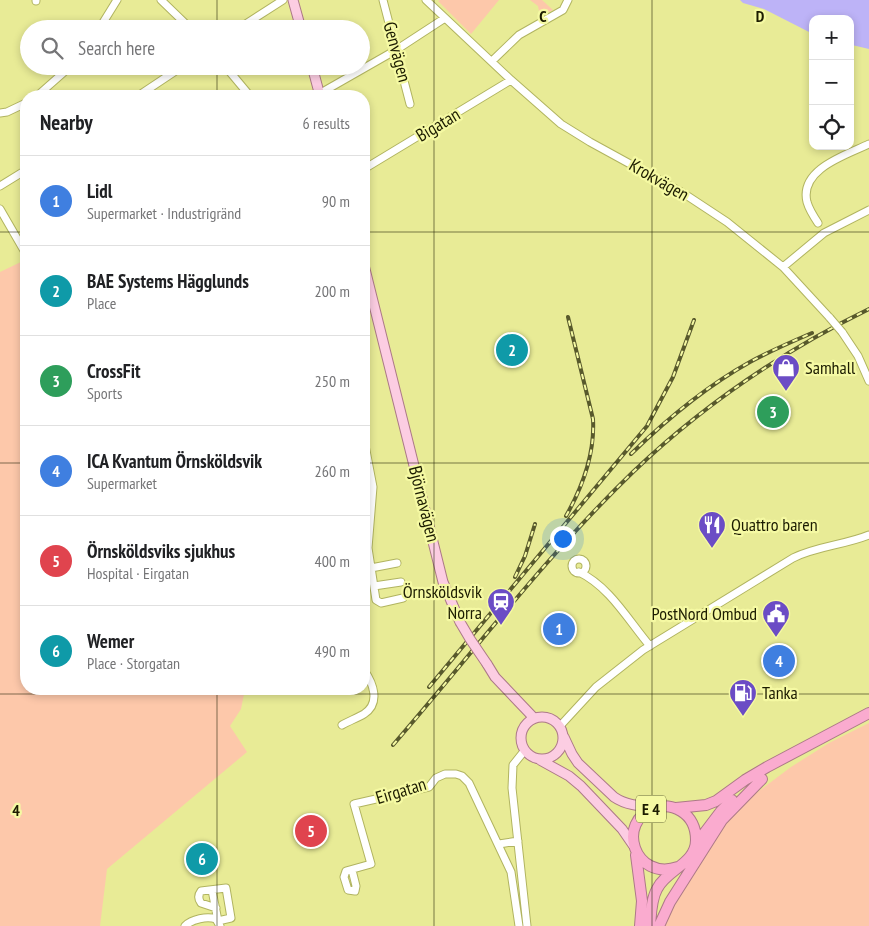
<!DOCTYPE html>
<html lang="en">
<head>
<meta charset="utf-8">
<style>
  body { margin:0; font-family:"PT Sans Narrow",sans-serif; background:#f6f6f6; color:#202124 }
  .controls { position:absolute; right:15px; top:15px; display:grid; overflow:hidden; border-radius:10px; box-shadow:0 2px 8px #0003 }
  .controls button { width:45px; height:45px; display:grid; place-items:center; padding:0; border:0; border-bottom:1px solid #e0e0e0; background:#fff; color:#202124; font:25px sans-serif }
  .you { position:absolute; left:562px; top:538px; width:18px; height:18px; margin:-12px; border:4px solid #fff; border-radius:50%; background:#1a73e8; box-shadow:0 0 0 8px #1a73e833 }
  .badge { display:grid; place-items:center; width:32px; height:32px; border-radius:50%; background:#0f766e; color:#fff; font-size:16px; font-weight:700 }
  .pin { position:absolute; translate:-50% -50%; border:2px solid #fff; box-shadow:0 1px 5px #0006 }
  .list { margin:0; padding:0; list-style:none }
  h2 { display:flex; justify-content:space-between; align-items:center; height:65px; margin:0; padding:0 20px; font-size:21px }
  h2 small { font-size:16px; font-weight:400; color:#757577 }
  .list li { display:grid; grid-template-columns:32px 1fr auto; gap:15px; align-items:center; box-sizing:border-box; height:90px; padding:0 20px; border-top:1px solid #e0e0e0 }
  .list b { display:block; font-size:19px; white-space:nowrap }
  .list p { margin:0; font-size:16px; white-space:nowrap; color:#757577 }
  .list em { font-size:16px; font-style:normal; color:#757577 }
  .icon { flex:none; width:28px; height:28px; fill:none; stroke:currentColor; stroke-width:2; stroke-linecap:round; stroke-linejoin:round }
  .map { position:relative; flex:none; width:869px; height:926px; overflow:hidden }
  .search { position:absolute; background:#fff; box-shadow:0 2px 8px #0003; left:20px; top:20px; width:350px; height:55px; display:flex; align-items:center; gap:12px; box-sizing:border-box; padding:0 18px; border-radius:28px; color:#757577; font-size:19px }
  .panel { position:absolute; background:#fff; box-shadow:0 2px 8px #0003; left:20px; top:90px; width:350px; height:605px; border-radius:20px }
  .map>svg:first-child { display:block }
  .green { fill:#fdc8aa }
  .water { fill:#bdb3f7 }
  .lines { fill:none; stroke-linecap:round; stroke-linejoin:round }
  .minor-casing { stroke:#b1b460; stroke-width:9 }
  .major-casing { stroke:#ac7987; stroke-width:11 }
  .highway-casing { stroke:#ac7987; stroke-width:12 }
  .minor { stroke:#fff; stroke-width:7 }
  .major { stroke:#fccde2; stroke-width:9 }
  .highway { stroke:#faabcf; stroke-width:10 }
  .rail-casing { stroke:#58592c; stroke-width:4 }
  .rail { stroke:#f5f9a3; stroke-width:2; stroke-dasharray:5.5; stroke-linecap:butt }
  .minor-bridge-casing { stroke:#b1b460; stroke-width:9; stroke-linecap:butt }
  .major-bridge-casing { stroke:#ac7987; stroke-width:11; stroke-linecap:butt }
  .minor-bridge { stroke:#fff; stroke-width:7 }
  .major-bridge { stroke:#fccde2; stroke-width:9 }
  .grid { fill:none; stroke:#1c1c00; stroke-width:1; stroke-opacity:0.55 }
  .labels { text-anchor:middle; stroke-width:4.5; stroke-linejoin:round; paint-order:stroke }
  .shield { fill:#f5f9a3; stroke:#5d5e31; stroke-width:1 }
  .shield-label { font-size:16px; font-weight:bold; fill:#1c1c00 }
  .street-label { font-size:18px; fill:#1c1c00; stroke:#f5f9a3 }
  .poi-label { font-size:18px; fill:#1c1c00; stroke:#f5f9a3; text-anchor:start }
  .grid-label { font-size:16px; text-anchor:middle; font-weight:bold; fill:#1c1c00; stroke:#f5f9a3; stroke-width:4.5; stroke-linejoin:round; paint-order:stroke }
</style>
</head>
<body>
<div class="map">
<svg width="869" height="926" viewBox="0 0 869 926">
  <rect width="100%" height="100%" fill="#e8eb96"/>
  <path class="green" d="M440,0H499L471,34L438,1Z
    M530,0H542L553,10L540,16L538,6Z
    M23,261L26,265V689H245L241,709L230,726L247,752L107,869L100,926H0V272Z
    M869,723V926H663L695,854L747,800L791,767L829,743Z"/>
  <path class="water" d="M740,0H869V49L852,45L850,42V19H813V34L764,9L743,3Z"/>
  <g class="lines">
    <defs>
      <path id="minor" d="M36,0V1
        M161,0L191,29
        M383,0L410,104
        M426,0L511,80L561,124L590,142L683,193L727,222L783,267L830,318
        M99,29L117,0
        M238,29L283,0
        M492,61L519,35L563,10L568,0
        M225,66L250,96
        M319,94L396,50L445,18
        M37,96L71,66
        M138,96L183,66
        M0,113L7,112L26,103
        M364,169L511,80
        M0,186L26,170
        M0,209L26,254
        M818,223C814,217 809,209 807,202C799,169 846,155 869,144
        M783,267L824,233L869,210
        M842,332L858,356L869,381
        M364,440L373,487L368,548L376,600L381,603L403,598
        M572 566a7 7 0 1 1 14 0a7 7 0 1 1-14 0Z
        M371,568L397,563
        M579,572C610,587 628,620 650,646
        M374,586L401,582
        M342,725C349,721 357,718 364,714C381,703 373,683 364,670
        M560,726L596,687L643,650L793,558C817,546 845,545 869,535
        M525,750L513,765L512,788L527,926
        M499,844L518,841
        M352,870L356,886L355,891L348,890L344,877L346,871L371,864L354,804L429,787L436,778L445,774H456L462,776L469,783L511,872L519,926
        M212,890L218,921L231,918L226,888L201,891C198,895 198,899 201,903L216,908
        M185,926C192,919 207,916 216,919L220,926"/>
      <path id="major" d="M293,0L301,29
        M312,66L320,96
        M364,265L443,582L460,622
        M487,664L495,677L534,718
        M521 738a21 21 0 1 1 42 0a21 21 0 1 1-42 0Z
        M564,737L572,754L578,763L614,797C627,806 642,806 657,807
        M540,760L569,776L581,786L622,829L633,845"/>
      <path id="highway" d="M676,808L706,805L716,801L745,780L767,767L869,713
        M696,844L721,811L732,800
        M636,855L642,901L640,926
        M650,926C651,914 651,900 657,889C667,869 696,864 696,840C696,828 691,817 681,811C673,806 663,805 655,808C615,821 634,882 678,867
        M659,926L670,902L722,820L762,779"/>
    </defs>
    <use href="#minor" class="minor-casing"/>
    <use href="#major" class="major-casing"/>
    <use href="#highway" class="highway-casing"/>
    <use href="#minor" class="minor"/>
    <use href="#major" class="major"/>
    <use href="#highway" class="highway"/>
    <defs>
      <path id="rail" d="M631,454C667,419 705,387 750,362C770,351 791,342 812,333
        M566,516C583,486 595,454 593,419L568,317
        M515,577L525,556L535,524
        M429,687L647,426L673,377L694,320
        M393,745C472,654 546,556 633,472C702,406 783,351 869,309"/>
    </defs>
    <use href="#rail" class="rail-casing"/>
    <use href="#rail" class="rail"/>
    <defs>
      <path id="minor-bridge" d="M830,318L842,332"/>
      <path id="major-bridge" d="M460,622L470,639L487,664"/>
    </defs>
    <use href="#minor-bridge" class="minor-bridge-casing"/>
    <use href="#major-bridge" class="major-bridge-casing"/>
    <use href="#minor-bridge" class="minor-bridge"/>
    <use href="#major-bridge" class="major-bridge"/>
  </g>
  <path class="grid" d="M217,0V29M434,0V926M652,0V926M217,66V96M0,232H26M364,232H869M0,463H26M364,463H869M217,689V926M0,694H869"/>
  <defs>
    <symbol id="shop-pin" viewBox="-11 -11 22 30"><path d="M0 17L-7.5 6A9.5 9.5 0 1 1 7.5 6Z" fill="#6b4cc5" stroke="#f5f9a3"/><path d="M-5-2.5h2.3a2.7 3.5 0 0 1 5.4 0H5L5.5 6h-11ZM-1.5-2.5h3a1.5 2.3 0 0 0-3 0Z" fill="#fff"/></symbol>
    <symbol id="restaurant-pin" viewBox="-11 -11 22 30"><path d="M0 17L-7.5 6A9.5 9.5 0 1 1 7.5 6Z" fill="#6b4cc5" stroke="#f5f9a3"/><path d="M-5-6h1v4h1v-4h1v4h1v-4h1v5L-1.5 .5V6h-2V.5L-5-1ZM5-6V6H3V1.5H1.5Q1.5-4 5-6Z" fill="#fff"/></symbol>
    <symbol id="station-pin" viewBox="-11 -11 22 30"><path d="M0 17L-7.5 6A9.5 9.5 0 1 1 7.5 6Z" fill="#6b4cc5" stroke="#f5f9a3"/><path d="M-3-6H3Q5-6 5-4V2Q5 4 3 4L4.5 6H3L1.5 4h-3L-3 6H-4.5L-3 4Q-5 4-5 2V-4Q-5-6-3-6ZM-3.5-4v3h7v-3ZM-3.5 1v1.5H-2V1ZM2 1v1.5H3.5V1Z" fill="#fff"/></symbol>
    <symbol id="civic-pin" viewBox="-11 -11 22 30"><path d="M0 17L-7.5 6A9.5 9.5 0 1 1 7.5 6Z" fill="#6b4cc5" stroke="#f5f9a3"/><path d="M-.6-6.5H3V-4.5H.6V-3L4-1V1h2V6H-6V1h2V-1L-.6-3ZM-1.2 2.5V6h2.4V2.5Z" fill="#fff"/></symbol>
    <symbol id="fuel-pin" viewBox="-11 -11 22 30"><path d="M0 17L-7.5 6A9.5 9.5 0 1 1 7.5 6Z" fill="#6b4cc5" stroke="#f5f9a3"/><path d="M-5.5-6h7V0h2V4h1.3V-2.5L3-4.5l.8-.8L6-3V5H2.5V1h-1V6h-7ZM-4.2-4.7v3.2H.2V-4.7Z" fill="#fff"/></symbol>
  </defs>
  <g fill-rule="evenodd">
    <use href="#shop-pin" x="770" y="352" width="32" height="43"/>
    <use href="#restaurant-pin" x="696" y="509" width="32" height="43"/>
    <use href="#station-pin" x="485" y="586" width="32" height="43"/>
    <use href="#civic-pin" x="760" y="598" width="32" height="43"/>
    <use href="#fuel-pin" x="727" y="677" width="32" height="43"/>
  </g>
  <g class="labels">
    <rect class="shield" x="636" y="795.5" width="30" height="27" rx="4"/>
    <g class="shield-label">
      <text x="651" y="815">E 4</text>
    </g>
    <g class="street-label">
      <text transform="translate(397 52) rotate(75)" y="6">Genvägen</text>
      <text transform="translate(438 125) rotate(-31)" y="6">Bigatan</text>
      <text transform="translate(659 180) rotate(30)" y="6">Krokvägen</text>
      <text transform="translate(424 504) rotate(76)" y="6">Björnavägen</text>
      <text transform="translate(401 791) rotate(-17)" y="6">Eirgatan</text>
    </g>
    <g class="poi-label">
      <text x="805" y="374">Samhall</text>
      <text x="731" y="531">Quattro baren</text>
      <text x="482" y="598" text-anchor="end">Örnsköldsvik<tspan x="482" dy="21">Norra</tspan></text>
      <text x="757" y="620" text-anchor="end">PostNord Ombud</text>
      <text x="762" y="699">Tanka</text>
    </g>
  </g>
  <g class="grid-label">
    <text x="543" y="22">C</text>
    <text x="760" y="22">D</text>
    <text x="16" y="816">4</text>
  </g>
</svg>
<div class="controls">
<button>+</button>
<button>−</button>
<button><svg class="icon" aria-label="locate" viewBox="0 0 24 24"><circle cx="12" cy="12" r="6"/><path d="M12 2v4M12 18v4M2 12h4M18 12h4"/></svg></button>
</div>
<div class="you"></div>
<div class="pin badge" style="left:559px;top:629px;background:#3f7fe0">1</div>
<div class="pin badge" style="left:512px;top:350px;background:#0f9aa8">2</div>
<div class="pin badge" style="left:773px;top:412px;background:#2e9e5b">3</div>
<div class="pin badge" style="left:779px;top:661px;background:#3f7fe0">4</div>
<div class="pin badge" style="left:311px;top:831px;background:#e0444e">5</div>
<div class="pin badge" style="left:202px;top:859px;background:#0f9aa8">6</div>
<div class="search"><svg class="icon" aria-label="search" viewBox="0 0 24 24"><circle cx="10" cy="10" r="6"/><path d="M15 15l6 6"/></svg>Search here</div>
<section class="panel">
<h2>Nearby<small>6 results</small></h2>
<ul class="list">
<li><span class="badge" style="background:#3f7fe0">1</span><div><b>Lidl</b><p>Supermarket · Industrigränd</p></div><em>90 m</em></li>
<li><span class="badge" style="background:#0f9aa8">2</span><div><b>BAE Systems Hägglunds</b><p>Place</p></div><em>200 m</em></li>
<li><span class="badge" style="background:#2e9e5b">3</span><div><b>CrossFit</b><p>Sports</p></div><em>250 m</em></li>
<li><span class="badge" style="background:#3f7fe0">4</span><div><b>ICA Kvantum Örnsköldsvik</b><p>Supermarket</p></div><em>260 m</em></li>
<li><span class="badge" style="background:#e0444e">5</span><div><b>Örnsköldsviks sjukhus</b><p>Hospital · Eirgatan</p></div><em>400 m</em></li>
<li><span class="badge" style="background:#0f9aa8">6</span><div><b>Wemer</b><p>Place · Storgatan</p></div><em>490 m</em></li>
</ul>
</section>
</div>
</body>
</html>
